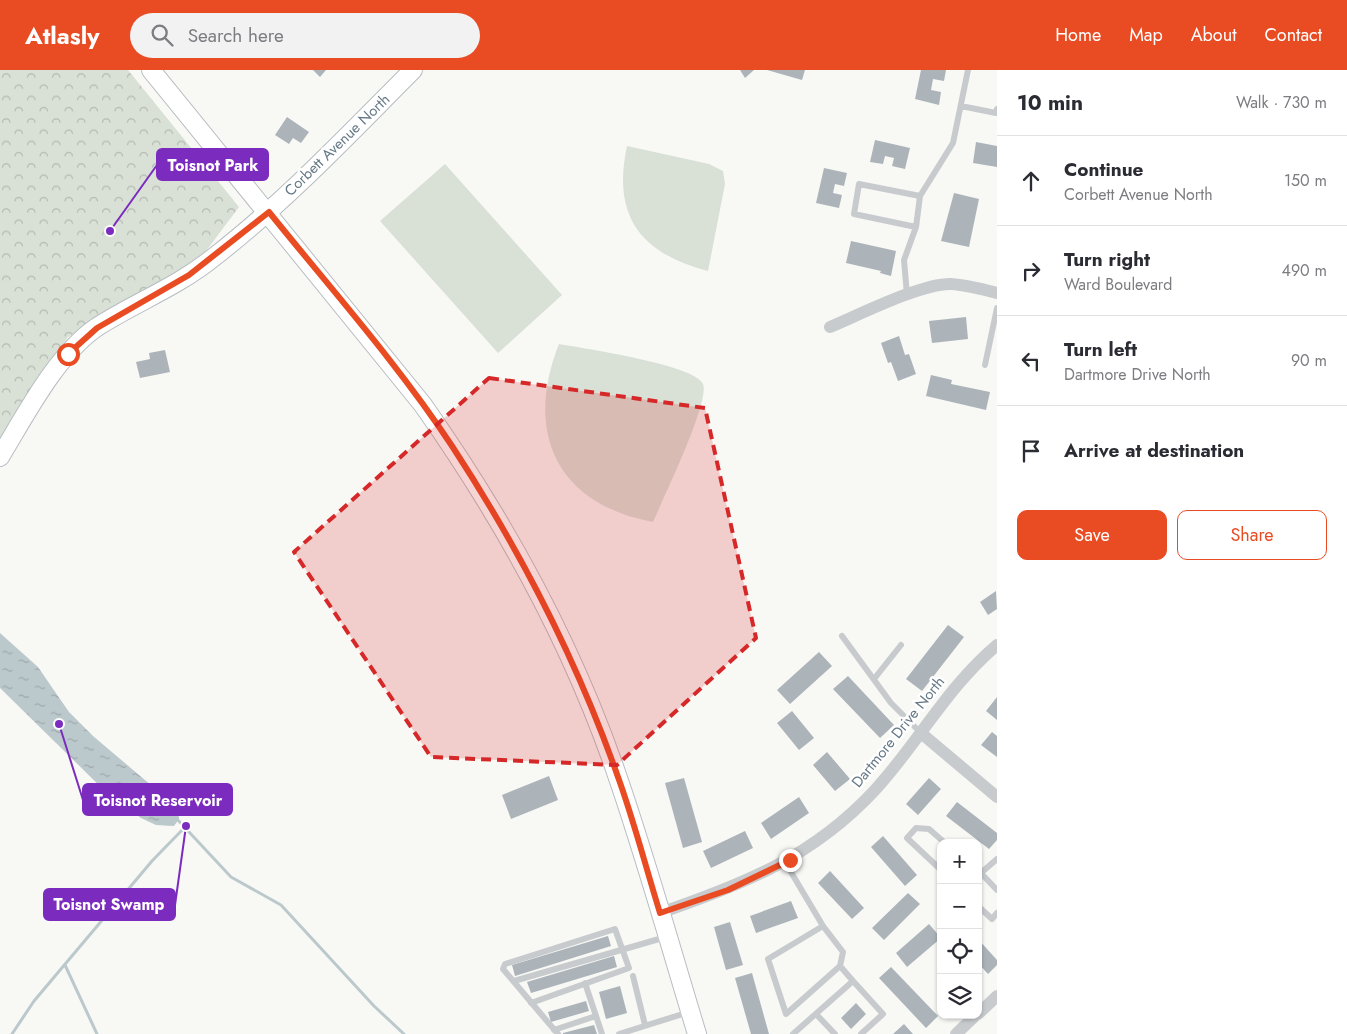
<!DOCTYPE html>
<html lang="en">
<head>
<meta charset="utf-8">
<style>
  body { margin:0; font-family:Jost,sans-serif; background:#f2f2f3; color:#2b2b33 }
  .controls { position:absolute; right:15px; bottom:15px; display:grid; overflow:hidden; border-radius:10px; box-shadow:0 1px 4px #0004 }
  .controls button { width:45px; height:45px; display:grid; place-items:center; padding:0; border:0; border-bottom:1px solid #e1e1e2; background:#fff; color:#2b2b33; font:25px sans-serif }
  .stop { position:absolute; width:15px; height:15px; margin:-11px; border:4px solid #e94c23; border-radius:50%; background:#fff }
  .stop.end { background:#e94c23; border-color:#fff; box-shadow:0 1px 5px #0008 }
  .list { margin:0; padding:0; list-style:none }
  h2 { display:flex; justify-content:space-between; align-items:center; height:65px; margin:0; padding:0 20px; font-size:21px }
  h2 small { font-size:16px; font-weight:400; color:#7c7c81 }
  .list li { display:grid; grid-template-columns:32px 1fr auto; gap:15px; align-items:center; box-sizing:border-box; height:90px; padding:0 20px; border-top:1px solid #e1e1e2 }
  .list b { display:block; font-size:19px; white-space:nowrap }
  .list p { margin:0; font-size:16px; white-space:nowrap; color:#7c7c81 }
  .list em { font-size:16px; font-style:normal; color:#7c7c81 }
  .actions { display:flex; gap:10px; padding:15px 20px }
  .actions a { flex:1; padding:11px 0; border:1px solid #e94c23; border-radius:10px; text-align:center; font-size:18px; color:#e94c23 }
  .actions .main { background:#e94c23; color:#fff }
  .icon { flex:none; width:28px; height:28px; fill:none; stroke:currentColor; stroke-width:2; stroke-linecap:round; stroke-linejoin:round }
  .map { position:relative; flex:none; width:997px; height:964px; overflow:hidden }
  header { display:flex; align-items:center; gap:30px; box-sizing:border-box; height:70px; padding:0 25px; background:#e94c23; color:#fff }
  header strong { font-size:24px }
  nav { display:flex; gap:28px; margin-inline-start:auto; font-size:18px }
  .search { width:350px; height:45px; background:#f2f2f3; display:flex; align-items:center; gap:12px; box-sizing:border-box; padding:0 18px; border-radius:28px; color:#7c7c81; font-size:19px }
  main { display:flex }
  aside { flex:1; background:#fff }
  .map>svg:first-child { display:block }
  .green { fill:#d9e0d5 }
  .park { fill:url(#park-crowns) }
  .water { fill:url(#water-ripples) }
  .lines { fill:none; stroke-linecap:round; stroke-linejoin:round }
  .stream { stroke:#bcc9cc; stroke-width:3 }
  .building { fill:#acb4ba }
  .secondary-casing { stroke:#b7bdc1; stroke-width:20 }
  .lane { stroke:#c8cbce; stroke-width:6 }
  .street { stroke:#c8cbce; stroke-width:12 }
  .secondary { stroke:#fff; stroke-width:18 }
  .route { stroke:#e94c23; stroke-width:6 }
  .marked { fill:#d62828; fill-opacity:0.2; stroke:#d62828; stroke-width:4; stroke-dasharray:10 6; stroke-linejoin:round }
  .labels { text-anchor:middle; stroke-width:5; stroke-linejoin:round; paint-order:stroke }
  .street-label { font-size:15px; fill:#667987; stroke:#fff }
  .leader { fill:none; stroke:#7b2cbf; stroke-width:2 }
  .callout-dot { fill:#7b2cbf; stroke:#fff; stroke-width:2 }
  .callout { fill:#7b2cbf; stroke:#7b2cbf; stroke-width:2 }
  .callout-label { font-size:16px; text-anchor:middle; font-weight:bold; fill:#fff }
</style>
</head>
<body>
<header>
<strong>Atlasly</strong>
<div class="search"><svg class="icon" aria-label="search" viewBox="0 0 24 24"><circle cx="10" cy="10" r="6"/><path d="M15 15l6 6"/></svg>Search here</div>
<nav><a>Home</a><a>Map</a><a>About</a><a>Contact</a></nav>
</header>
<main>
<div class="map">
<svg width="997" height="964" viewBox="0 0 997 964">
  <defs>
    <pattern id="park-crowns" width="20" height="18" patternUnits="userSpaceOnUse" patternTransform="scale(1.25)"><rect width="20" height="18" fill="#d9e0d5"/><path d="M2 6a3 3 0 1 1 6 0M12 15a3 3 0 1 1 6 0" fill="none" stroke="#b4bab2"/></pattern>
    <pattern id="water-ripples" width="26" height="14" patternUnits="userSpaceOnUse" patternTransform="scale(1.25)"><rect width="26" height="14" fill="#bcc9cc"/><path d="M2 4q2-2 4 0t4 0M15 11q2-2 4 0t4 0" fill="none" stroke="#9da8ab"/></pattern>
  </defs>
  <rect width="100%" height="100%" fill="#f8f8f5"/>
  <path class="green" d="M627,76L709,94L723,101L725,114L708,201C640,183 612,146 627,76Z
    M445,94L562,225L498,283L380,151Z
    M559,274C582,278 696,295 703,314C710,332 663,429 653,452C556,434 524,362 559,274Z"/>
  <path class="park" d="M0,0H128L239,137L203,185L68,267L0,370Z"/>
  <path class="water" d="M0,563L38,597L69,642L93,666L178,738L179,749L174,756L156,755L141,748L109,725L0,618Z"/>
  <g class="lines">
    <path class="stream" d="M176,748L231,807L281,835L374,936L404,964
      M65,895L97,964
      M12,964L34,931L152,791L186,756"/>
  </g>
  <path class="building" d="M313,0H326L320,7Z
    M740,0H754L745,8Z
    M767,0H805L802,10Z
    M921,0H946L944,11L933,9L931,20L941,22L939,35L915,29Z
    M287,47L309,62L301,73L293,68L289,74L275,65Z
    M875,70L910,78L905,99L892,96L894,88L885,86L883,94L870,92Z
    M976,72L997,76V97L973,93Z
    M824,98L847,103L844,116L835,114L833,123L842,125L839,138L816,133Z
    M954,123L979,129L969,177L941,171Z
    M851,171L896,181L891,206L880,203L881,201L846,193Z
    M966,247L968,269L932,273L929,251Z
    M899,266L905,285L909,284L916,304L898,311L891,292L888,293L881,273Z
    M165,280L170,302L140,308L136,292L150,289L149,283Z
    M931,305L952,310L951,314L990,322L986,340L926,326Z
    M996,521L997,539L988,545L980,532Z
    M948,555L964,567L922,621L906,609Z
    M819,582L832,596L790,634L777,620Z
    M848,606L894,655L880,668L833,619Z
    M997,627V650L986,641Z
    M792,641L814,668L799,680L777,653Z
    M992,662L997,666V687L981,675Z
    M827,682L850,709L835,721L813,695Z
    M549,706L558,730L511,749L502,725Z
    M684,708L702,772L683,778L665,713Z
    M929,708L941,719L918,745L906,734Z
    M799,727L809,743L771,769L761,753Z
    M957,732L997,763V770L989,779L946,746Z
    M745,761L753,778L711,798L703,781Z
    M883,766L917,805L905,816L871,777Z
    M830,801L864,838L852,849L818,813Z
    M908,823L920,834L884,870L872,858Z
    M791,831L798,848L756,863L750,846Z
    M730,852L743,895L726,900L714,857Z
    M929,854L941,868L907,897L896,883Z
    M608,866L611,876L515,906L512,895Z
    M978,869L997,890V895L988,904L978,893Z
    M614,886L617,897L531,923L527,912Z
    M891,897L938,946L926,958L879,908Z
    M752,903L769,964H751L735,908Z
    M620,916L627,943L606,949L599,922Z
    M586,931L589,941L551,952L548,942Z
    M856,933L866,944L851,959L841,948Z
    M904,954L913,964H893Z
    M594,955L597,964H563V963Z"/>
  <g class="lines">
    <defs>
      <path id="secondary" d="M151,0L423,335C504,450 573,575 618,708C647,792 671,879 697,964
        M0,387C25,346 56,285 97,257C136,232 177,217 214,187C286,131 349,64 413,0"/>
    </defs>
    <use href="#secondary" class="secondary-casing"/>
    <path class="lane" d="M961,36L996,43L997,39
      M920,126L953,73L968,0
      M907,225L904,190L916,157L920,126L859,114L854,144L916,157
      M985,295L997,238
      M842,566L891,633L921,663
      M874,609L901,575
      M785,792L823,856
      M941,800L907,768L916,758L929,759L945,773
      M978,800L997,820
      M982,802L997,789
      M978,836L992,849L997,843
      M840,896L843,882L823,856L768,889L786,944L840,896L853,911
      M633,906L645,955
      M514,911L666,867
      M585,913L602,964
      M531,933L629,898L615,859L505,894L503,899C521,920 539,942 558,964
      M816,944L835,964
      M554,960L596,946
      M619,964L689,942
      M793,964L853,911L883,944L861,964"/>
    <path class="street" d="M830,257C859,245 922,213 951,214C966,215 982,219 997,223
      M921,663L997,727
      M660,843C744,814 813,787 875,720C918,673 948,616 997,575
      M978,944L997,926
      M956,964L976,945"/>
    <use href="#secondary" class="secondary"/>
  </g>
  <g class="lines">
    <path class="route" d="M68,284L97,258L189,205L269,142C331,219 398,294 452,376C520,480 577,590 618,707C634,751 646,798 660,843L728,820L790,790"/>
  </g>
  <path class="marked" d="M489,308L705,338L756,568L617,695L431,687L294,482Z"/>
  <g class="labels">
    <g class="street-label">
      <text transform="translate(337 75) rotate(-44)" y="5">Corbett Avenue North</text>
      <text transform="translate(898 662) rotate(-51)" y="5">Dartmore Drive North</text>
    </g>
  </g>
  <path class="leader" d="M110 161L157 95M59 654L83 730M186 756L175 835"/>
  <g class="callout-dot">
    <circle cx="110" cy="161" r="5"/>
    <circle cx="59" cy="654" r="5"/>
    <circle cx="186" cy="756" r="5"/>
  </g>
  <g class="callout">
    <rect x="157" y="79" width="111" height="31" rx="5"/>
    <rect x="83" y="714" width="149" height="31" rx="5"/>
    <rect x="44" y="819" width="131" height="31" rx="5"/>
  </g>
  <g class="callout-label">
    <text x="213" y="101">Toisnot Park</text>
    <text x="158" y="736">Toisnot Reservoir</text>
    <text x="109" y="840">Toisnot Swamp</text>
  </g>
</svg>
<div class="controls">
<button>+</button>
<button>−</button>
<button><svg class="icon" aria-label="locate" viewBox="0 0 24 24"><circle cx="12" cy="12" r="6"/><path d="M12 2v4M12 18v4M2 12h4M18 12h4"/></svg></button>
<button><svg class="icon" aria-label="layers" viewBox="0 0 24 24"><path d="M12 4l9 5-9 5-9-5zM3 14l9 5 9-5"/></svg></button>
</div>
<div class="stop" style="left:68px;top:284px"></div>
<div class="stop end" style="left:790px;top:790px"></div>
</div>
<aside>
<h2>10 min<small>Walk · 730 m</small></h2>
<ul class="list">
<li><svg class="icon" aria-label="ahead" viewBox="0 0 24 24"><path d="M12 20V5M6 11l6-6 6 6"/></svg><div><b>Continue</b><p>Corbett Avenue North</p></div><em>150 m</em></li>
<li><svg class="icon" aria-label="right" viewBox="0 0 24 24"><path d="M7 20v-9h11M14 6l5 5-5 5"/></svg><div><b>Turn right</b><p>Ward Boulevard</p></div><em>490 m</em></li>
<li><svg class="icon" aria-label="left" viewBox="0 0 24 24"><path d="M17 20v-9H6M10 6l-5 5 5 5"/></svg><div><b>Turn left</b><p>Dartmore Drive North</p></div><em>90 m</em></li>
<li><svg class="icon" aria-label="arrive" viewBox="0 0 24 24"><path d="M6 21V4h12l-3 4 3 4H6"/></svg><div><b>Arrive at destination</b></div></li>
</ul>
<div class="actions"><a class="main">Save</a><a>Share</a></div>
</aside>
</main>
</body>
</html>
